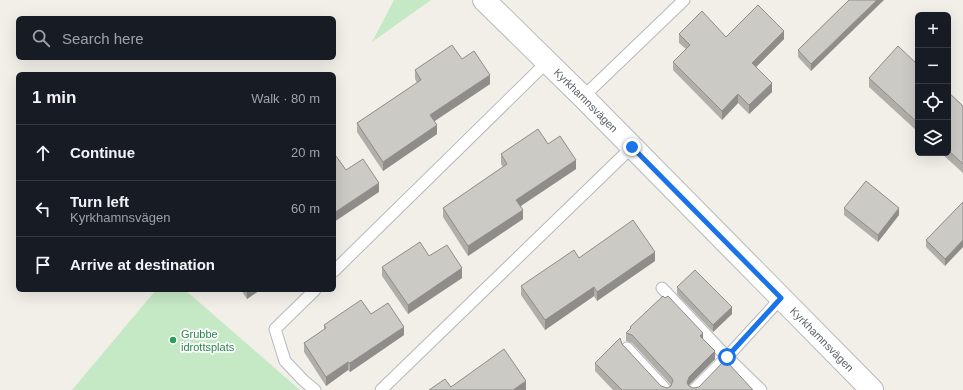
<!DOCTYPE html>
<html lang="en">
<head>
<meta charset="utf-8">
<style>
  body { margin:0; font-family:Arial,sans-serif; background:#242831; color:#f1f3f6 }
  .controls { position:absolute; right:12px; top:12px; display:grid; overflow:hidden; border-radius:6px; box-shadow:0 4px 16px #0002 }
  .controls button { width:36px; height:36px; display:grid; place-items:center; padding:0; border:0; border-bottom:1px solid #363941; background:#171b24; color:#f1f3f6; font:20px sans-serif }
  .stop { position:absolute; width:12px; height:12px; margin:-9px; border:3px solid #1a73e8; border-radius:50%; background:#fff }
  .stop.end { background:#1a73e8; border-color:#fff; box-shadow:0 1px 4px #0008 }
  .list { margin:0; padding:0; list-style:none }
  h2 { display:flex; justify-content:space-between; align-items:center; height:52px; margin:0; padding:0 16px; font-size:17px }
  h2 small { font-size:13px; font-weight:400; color:#9ea1a6 }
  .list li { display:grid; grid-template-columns:26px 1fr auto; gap:12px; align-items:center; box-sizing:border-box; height:56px; padding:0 16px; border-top:1px solid #363941 }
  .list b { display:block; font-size:15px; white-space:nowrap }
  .list p { margin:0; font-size:13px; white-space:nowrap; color:#9ea1a6 }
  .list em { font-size:13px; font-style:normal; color:#9ea1a6 }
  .icon { flex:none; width:22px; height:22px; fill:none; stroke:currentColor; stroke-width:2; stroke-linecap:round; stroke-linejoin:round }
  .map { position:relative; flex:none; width:963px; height:390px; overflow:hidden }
  .search { position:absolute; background:#171b24; box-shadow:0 4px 16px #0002; left:16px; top:16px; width:320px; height:44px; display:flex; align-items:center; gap:10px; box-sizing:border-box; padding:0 14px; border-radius:6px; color:#9ea1a6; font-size:15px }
  .panel { position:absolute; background:#171b24; box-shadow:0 4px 16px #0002; left:16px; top:72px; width:320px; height:220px; border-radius:6px }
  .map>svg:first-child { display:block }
  .green { fill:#c5e8c5 }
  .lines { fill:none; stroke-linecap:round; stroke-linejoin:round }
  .service-casing { stroke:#b5b8bc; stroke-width:13 }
  .minor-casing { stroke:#b5b8bc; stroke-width:24 }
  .service { stroke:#fff; stroke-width:11 }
  .minor { stroke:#fff; stroke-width:22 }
  .wall { fill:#afaea9 }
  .shaded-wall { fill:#8f8d8a }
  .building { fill:#cccac5; stroke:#8f8d8a }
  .route { stroke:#1a73e8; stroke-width:5 }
  .leisure-dot { fill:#2e9e5b; stroke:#fff; stroke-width:1.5 }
  .labels { text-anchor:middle; stroke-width:3.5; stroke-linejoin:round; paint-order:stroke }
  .street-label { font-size:11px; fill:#5f6368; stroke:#fff }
  .leisure-label { font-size:11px; fill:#27864d; stroke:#fff; text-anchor:start }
</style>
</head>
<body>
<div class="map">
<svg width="963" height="390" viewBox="0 0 963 390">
  <rect width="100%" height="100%" fill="#f1efe8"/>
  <path class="green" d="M394,0H431L372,42Z
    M156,290H185L300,390H72Z"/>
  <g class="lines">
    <defs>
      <path id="service" d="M583,97L684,0
        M334,271L547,62
        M662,288L727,357L694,390
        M315,290L275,329L285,361L304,381L315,390
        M627,348L666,390
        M381,390L632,147
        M761,390L727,357L781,298"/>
      <g id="minor">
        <path id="s1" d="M484,0L583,97L872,390"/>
      </g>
    </defs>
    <use href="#service" class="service-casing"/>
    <use href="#minor" class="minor-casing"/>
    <use href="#service" class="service"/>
    <use href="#minor" class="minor"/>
  </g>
  <path class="wall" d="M849,0L811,71L798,57V50Z
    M679,34L784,39L756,67L772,92L749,114L738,103L722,120L673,70V62L686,49L679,43Z
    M462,59L490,84L435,121L437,134L383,171L357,132V123L417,83L415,79V70Z
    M918,65V132L869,87V78Z
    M948,92L963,106V173L941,153H948Z
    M548,144L576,169L521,206L523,219L468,256L443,217V208L503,167L501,164V154Z
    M963,202L945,266L926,247V240Z
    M844,208L899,215L878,242L844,215Z
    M579,258L655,261L597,301L594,296L545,330L521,295V286Z
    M382,267L462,278L408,314L382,276Z
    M677,287L732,314L713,332L677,294Z
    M241,290H260L247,299Z
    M371,314L404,335L350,372L348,370L326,386L304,352V343L324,330V325Z
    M630,327L703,339L715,359L689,385V386L693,388L753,390H613L595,371V363L622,344L661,386L667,388L671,386V385L632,343L626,341V333L630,329Z"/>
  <path class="shaded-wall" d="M877,0H884L811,71V64Z
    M784,31V39L752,71V63Z
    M490,75V84L430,124V115Z
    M772,83V92L749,114V105Z
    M738,94V103L722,120V111Z
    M437,125V134L383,171V162Z
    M576,160V169L516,209V200Z
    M379,183V192L334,222V213Z
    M899,208V215L878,242V235Z
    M523,210V219L468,256V246Z
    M963,240V247L945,266V259Z
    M655,252V261L597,301V292Z
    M462,268V278L408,314V305Z
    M594,287V296L545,330V320Z
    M247,290H260L247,299Z
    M732,307V314L713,332V325Z
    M404,327V335L350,372V363Z
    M703,333V342L700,336Z
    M715,351V359L689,385L688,390L687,383L689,377Z
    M348,362V370L326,386V377Z
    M526,381V390H513Z"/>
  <path class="building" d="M849,0H877L811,64L798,50Z
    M758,5L784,31L752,63L772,83L749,105L738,94L722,111L673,62L690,45L679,34L702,11L726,37Z
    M452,45L462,59L474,51L490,75L430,115L437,125L383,162L357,123L421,80L415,70Z
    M898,46L918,65V123L869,78Z
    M948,92L963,106V164L948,150Z
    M538,129L548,144L560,136L576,160L516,200L523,210L468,246L443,208L507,164L501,154Z
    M336,156L346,170L363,159L379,183L334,213V157Z
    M866,181L899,208L878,235L844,208Z
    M963,202V240L945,259L926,240Z
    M633,220L655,252L597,292L594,287L545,320L521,286L574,250L579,258Z
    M420,242L429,256L447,245L462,268L408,305L382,267Z
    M695,270L732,307L713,325L677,287Z
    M663,296L665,298L668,296L703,333L700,336L715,351L689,377L687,383L689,386L693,388L699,387L724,361L727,364L728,363L753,390H622L595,363L620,338L622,344L661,386L667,388L671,386L673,380L671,377L632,335L626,333L631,328L630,327Z
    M361,300L371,314L388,303L404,327L350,363L348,362L326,377L304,343L326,328L324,325Z
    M504,349L526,381L513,390H429L445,379L451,387Z"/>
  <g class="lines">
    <path class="route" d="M632,147L781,298L727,357"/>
  </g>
  <circle class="leisure-dot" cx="173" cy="340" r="4"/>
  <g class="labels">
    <g class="street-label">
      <text dy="4" stroke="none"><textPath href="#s1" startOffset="143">Kyrkhamnsvägen</textPath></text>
      <text dy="4" stroke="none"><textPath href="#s1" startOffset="479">Kyrkhamnsvägen</textPath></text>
    </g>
    <g class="leisure-label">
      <text x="181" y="338">Grubbe<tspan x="181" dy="13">idrottsplats</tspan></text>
    </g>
  </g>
</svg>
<div class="controls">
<button>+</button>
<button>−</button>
<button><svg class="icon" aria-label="locate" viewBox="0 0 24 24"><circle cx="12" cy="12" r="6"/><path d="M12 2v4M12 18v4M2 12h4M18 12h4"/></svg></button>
<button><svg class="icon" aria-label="layers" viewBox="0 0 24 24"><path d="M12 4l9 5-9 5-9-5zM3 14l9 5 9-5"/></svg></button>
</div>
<div class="stop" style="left:727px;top:357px"></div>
<div class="stop end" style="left:632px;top:147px"></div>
<div class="search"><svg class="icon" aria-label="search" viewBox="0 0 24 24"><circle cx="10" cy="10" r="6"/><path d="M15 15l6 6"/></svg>Search here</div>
<section class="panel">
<h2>1 min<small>Walk · 80 m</small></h2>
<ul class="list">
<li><svg class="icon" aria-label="ahead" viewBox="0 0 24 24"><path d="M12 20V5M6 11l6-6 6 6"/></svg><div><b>Continue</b></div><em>20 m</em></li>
<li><svg class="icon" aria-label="left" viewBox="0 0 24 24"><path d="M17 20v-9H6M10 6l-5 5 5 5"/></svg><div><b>Turn left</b><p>Kyrkhamnsvägen</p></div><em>60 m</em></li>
<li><svg class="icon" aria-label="arrive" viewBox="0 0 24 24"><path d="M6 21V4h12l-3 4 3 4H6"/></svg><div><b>Arrive at destination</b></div></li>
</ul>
</section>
</div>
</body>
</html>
